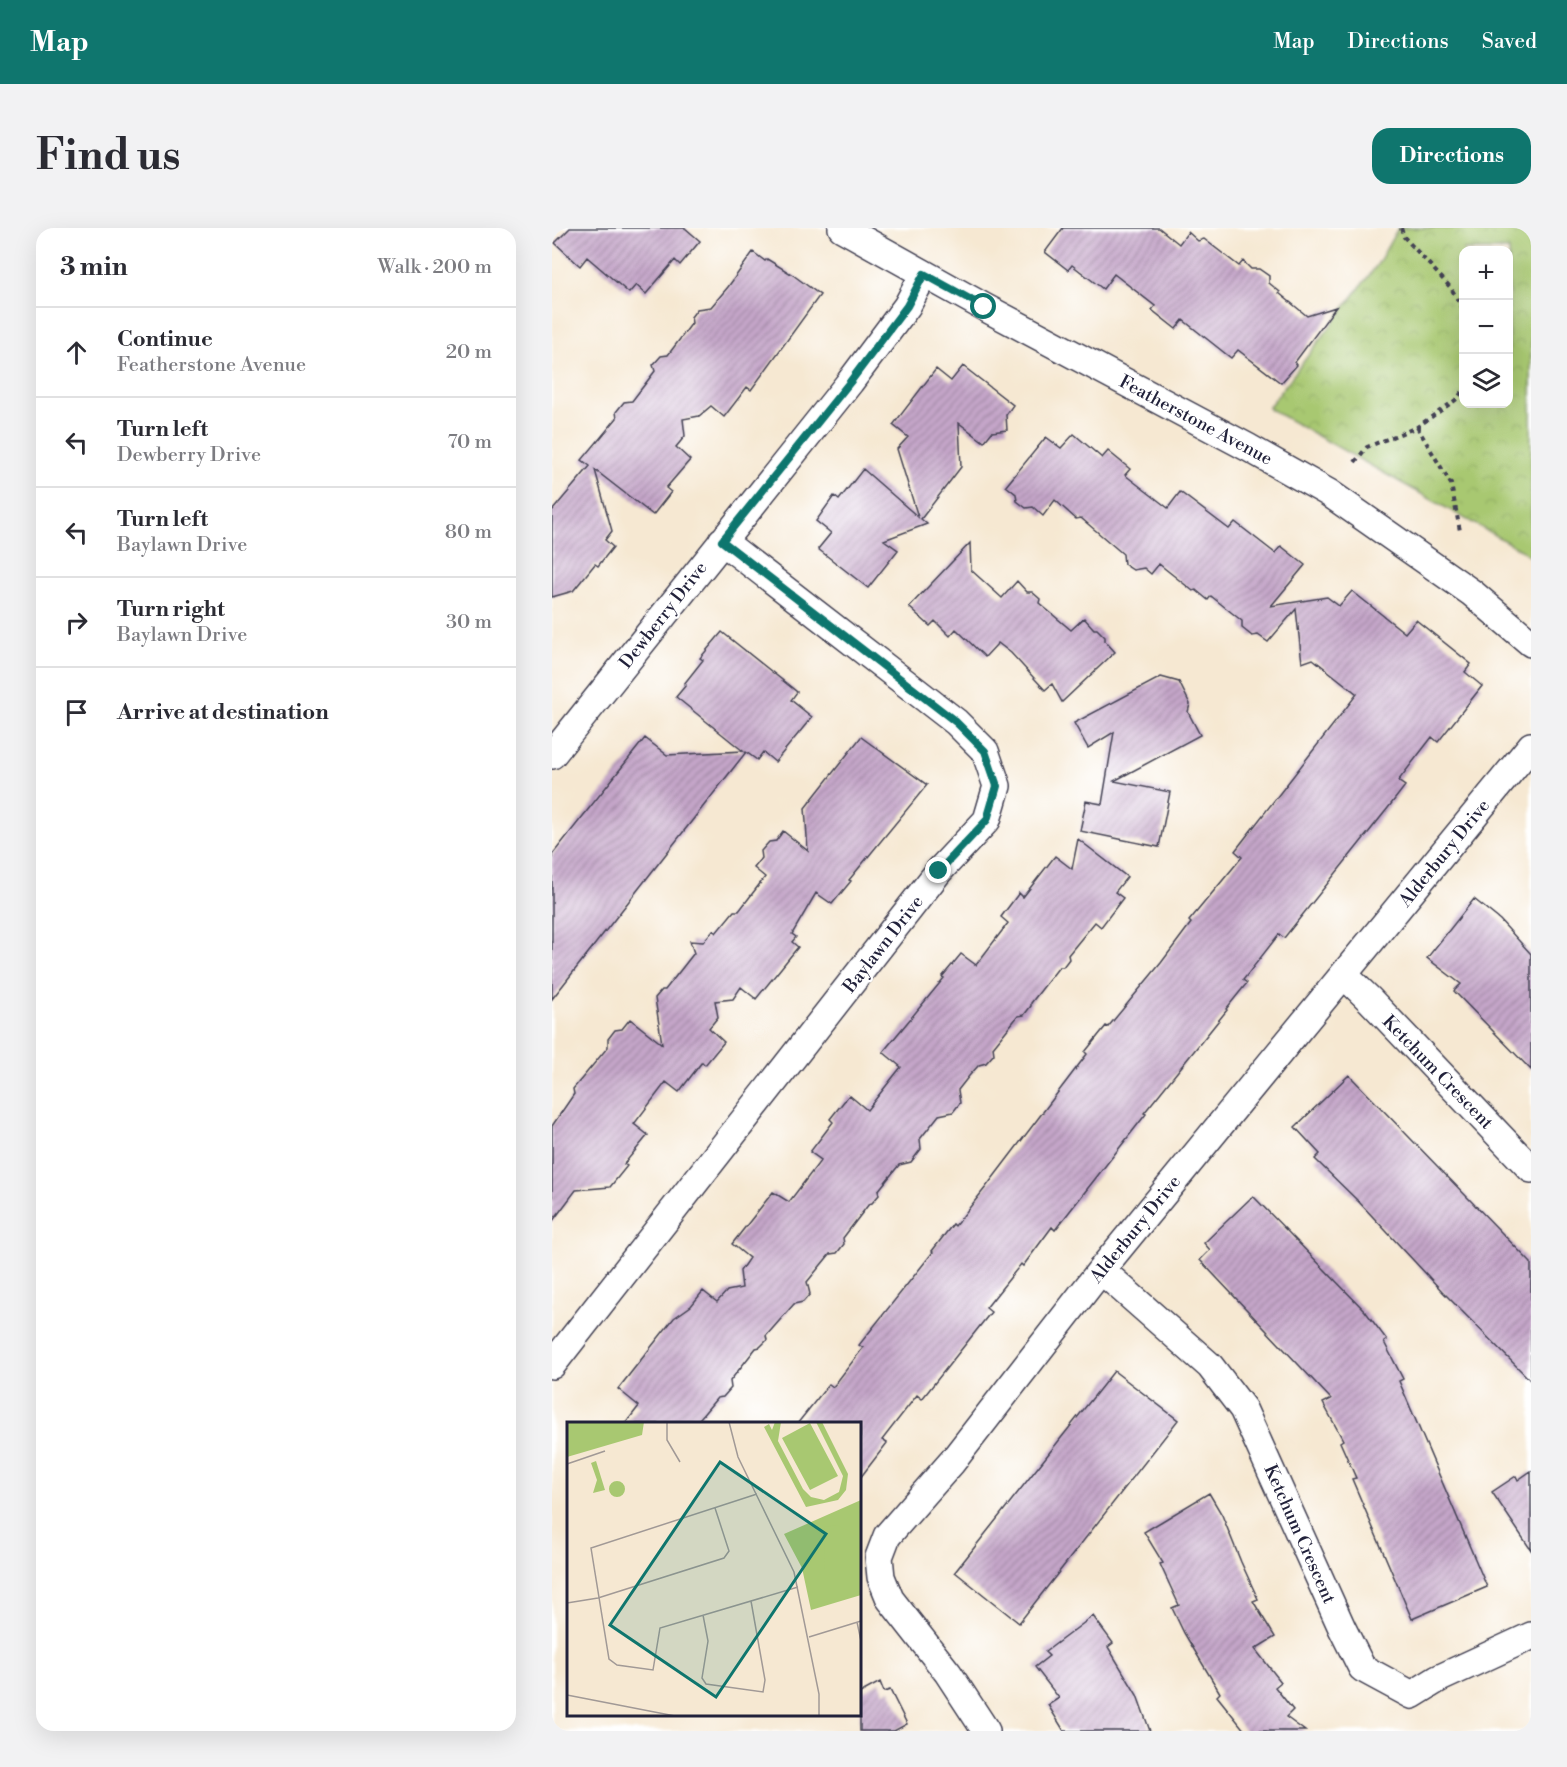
<!DOCTYPE html>
<html lang="en">
<head>
<meta charset="utf-8">
<style>
  body { margin:0; font-family:"Libre Bodoni",serif; background:#f2f2f3; color:#2b2b33 }
  .controls { position:absolute; right:18px; top:18px; display:grid; overflow:hidden; border-radius:12px; box-shadow:0 6px 24px #0002 }
  .controls button { width:54px; height:54px; display:grid; place-items:center; padding:0; border:0; border-bottom:2px solid #e1e1e2; background:#fff; color:#2b2b33; font:30px sans-serif }
  .stop { position:absolute; width:18px; height:18px; margin:-14px; border:4px solid #0f766e; border-radius:50%; background:#fff }
  .stop.end { background:#0f766e; border-color:#fff; box-shadow:0 2px 6px #0008 }
  .list { margin:0; padding:0; list-style:none }
  h2 { display:flex; justify-content:space-between; align-items:center; height:78px; margin:0; padding:0 24px; font-size:26px }
  h2 small { font-size:20px; font-weight:400; color:#7c7c81 }
  .list li { display:grid; grid-template-columns:39px 1fr auto; gap:18px; align-items:center; box-sizing:border-box; height:90px; padding:0 24px; border-top:2px solid #e1e1e2 }
  .list b { display:block; font-size:22px; white-space:nowrap }
  .list p { margin:0; font-size:20px; white-space:nowrap; color:#7c7c81 }
  .list em { font-size:20px; font-style:normal; color:#7c7c81 }
  .icon { flex:none; width:33px; height:33px; fill:none; stroke:currentColor; stroke-width:2; stroke-linecap:round; stroke-linejoin:round }
  .map { position:relative; flex:none; width:979px; height:1503px; overflow:hidden; border-radius:18px }
  header { display:flex; align-items:center; gap:36px; box-sizing:border-box; height:84px; padding:0 30px; background:#0f766e; color:#fff }
  header strong { font-size:28px }
  nav { display:flex; gap:33px; margin-inline-start:auto; font-size:21px }
  .intro { display:flex; align-items:center; justify-content:space-between; box-sizing:border-box; height:144px; padding:0 36px }
  h1 { margin:0; font-size:42px }
  .button { padding:15px 27px; border-radius:18px; background:#0f766e; color:#fff; font-size:21px; font-weight:700 }
  main { display:flex; gap:36px; padding:0 36px }
  aside { flex:1; background:#fff; border-radius:18px; box-shadow:0 6px 24px #0002 }
  .map>svg:first-child { display:block }
  .park { fill:url(#park-crowns); stroke:#657556; stroke-width:1.5; fill-rule:evenodd }
  .building { fill:url(#building-hatch) }
  .lines { fill:none; stroke-linecap:round; stroke-linejoin:round }
  .minor-casing { stroke:#424052; stroke-width:30 }
  .path { stroke:#424052; stroke-width:4; stroke-dasharray:4.5 4.5; stroke-linecap:butt }
  .minor { stroke:#fff; stroke-width:27 }
  .route { stroke:#0f766e; stroke-width:8 }
  .labels { text-anchor:middle; stroke-width:4.5; stroke-linejoin:round; paint-order:stroke }
  .street-label { font-size:18px; fill:#22223b; stroke:#fff }
  .inset-road { fill:none; stroke:#a19996; stroke-width:1.5 }
  .view { fill:#0f766e; fill-opacity:0.15; stroke:#0f766e; stroke-width:3 }
  .inset-edge { fill:none; stroke:#22223b; stroke-width:3 }
</style>
</head>
<body>
<header>
<strong>Map</strong>
<nav><a>Map</a><a>Directions</a><a>Saved</a></nav>
</header>
<div class="intro"><h1>Find us</h1><a class="button">Directions</a></div>
<main>
<aside>
<h2>3 min<small>Walk · 200 m</small></h2>
<ul class="list">
<li><svg class="icon" aria-label="ahead" viewBox="0 0 24 24"><path d="M12 20V5M6 11l6-6 6 6"/></svg><div><b>Continue</b><p>Featherstone Avenue</p></div><em>20 m</em></li>
<li><svg class="icon" aria-label="left" viewBox="0 0 24 24"><path d="M17 20v-9H6M10 6l-5 5 5 5"/></svg><div><b>Turn left</b><p>Dewberry Drive</p></div><em>70 m</em></li>
<li><svg class="icon" aria-label="left" viewBox="0 0 24 24"><path d="M17 20v-9H6M10 6l-5 5 5 5"/></svg><div><b>Turn left</b><p>Baylawn Drive</p></div><em>80 m</em></li>
<li><svg class="icon" aria-label="right" viewBox="0 0 24 24"><path d="M7 20v-9h11M14 6l5 5-5 5"/></svg><div><b>Turn right</b><p>Baylawn Drive</p></div><em>30 m</em></li>
<li><svg class="icon" aria-label="arrive" viewBox="0 0 24 24"><path d="M6 21V4h12l-3 4 3 4H6"/></svg><div><b>Arrive at destination</b></div></li>
</ul>
</aside>
<div class="map">
<svg width="979" height="1503" viewBox="0 0 979 1503">
  <defs>
    <pattern id="park-crowns" width="20" height="18" patternUnits="userSpaceOnUse" patternTransform="scale(1.5)"><rect width="20" height="18" fill="#a8c871"/><path d="M2 6a3 3 0 1 1 6 0M12 15a3 3 0 1 1 6 0" fill="none" stroke="#90ac63"/></pattern>
    <pattern id="building-hatch" width="6" height="6" patternUnits="userSpaceOnUse" patternTransform="scale(1.5)"><rect width="6" height="6" fill="#c5a6c9"/><path d="M-1 1l2-2M0 6l6-6M5 7l2-2" fill="none" stroke="#a087a4"/></pattern>
  </defs>
  <rect width="100%" height="100%" fill="#fff"/>
  <filter id="ink" filterUnits="userSpaceOnUse"><feTurbulence type="fractalNoise" baseFrequency=".0167" numOctaves="2"/><feDisplacementMap in="SourceGraphic" scale="12" xChannelSelector="R" yChannelSelector="G"/><feConvolveMatrix kernelMatrix="1 2 1 2 8 2 1 2 1" color-interpolation-filters="sRGB"/></filter>
  <filter id="wash" filterUnits="userSpaceOnUse"><feTurbulence type="fractalNoise" baseFrequency=".008" numOctaves="4" result="noise"/><feDisplacementMap in="SourceGraphic" scale="24" xChannelSelector="R" yChannelSelector="G"/><feGaussianBlur stdDeviation="1.35" result="paint"/><feColorMatrix in="noise" values="0 0 0 0 0 0 0 0 0 0 0 0 0 0 0 0 0 1.4 0 .05"/><feComposite in="paint" operator="in"/></filter>
  <g filter="url(#wash)">
    <rect width="100%" height="100%" fill="#f6e8d2"/>
    <path class="park" d="M846,0H979V330L971,323L716,180L825,37ZM912,22H957V176H912Z"/>
    <g id="blocks">
      <path class="building" d="M18,0H133L148,13L128,37L123,32L94,66L84,57L77,65L35,29L28,38L3,15Z
        M511,0H607L627,16L636,4L646,13L652,11L687,38L691,33L699,41H707L717,48V55L728,64L727,65L755,88L784,79L743,134L745,137L729,155L686,122L679,130L631,92L624,101L600,82L603,78L562,46L551,61L520,37L516,42L493,24Z
        M201,24L213,33L215,31L241,47L268,67L199,162L195,159L172,189L159,178L147,188L131,191L133,208L124,219L138,232L114,260L119,264L101,287L43,242L60,303L53,312L61,319L46,338L43,336L21,363L0,369V283L38,238L30,232L65,190L64,184L72,174L80,173L103,143L101,137L109,128L116,127L140,95L139,89L145,81L159,79L176,59Z
        M411,138L461,177L454,187L455,202L440,204L432,214L407,195L409,239L369,291L375,296L332,312L346,322L316,360L266,321L279,305L264,293L282,268L287,272L311,241L366,289L345,221L356,209L341,197L384,141L399,153Z
        M522,206L550,230L556,223L578,241L573,247L616,280L628,264L677,301L683,294L723,325L729,318L753,337L719,378L775,369L787,378L800,363L853,405L864,392L919,436L913,444L930,458L886,514L880,509L846,553L853,558L836,580L732,710L727,706L691,752L695,755L674,781L675,782L592,885L594,886L503,1002L500,999L471,1038L469,1036L434,1080L439,1084L370,1171L365,1167L330,1212L335,1215L308,1250V1196H245L277,1156L281,1159L311,1120L307,1117L381,1024L380,1023L401,996L403,998L434,959L535,826L533,824L554,798L556,799L609,735L639,695L637,693L690,629L683,623L805,466L761,431L750,435L744,381L716,414L706,407L700,408L690,400V393L659,368L656,372L644,362L641,363L607,336L599,346L592,340L581,342L572,336L571,326L529,290L524,291L503,272L491,288L481,279L474,280L465,273L464,266L454,258L494,209L509,220Z
        M418,315L419,342L450,370L465,353L475,364H480L488,371L487,375L519,402L532,390L542,401H545L553,409V413L563,424L510,474L500,456L493,462L459,425L446,415L433,429L404,401L398,408L383,393L378,398L357,379Z
        M170,404L245,464L239,472L260,489L223,534L211,524L205,532L194,524L0,771V627L93,510L115,527L191,523L124,469L134,457L132,456L151,432L148,430Z
        M609,449L627,454L638,476L636,484L648,507L562,553L618,564L607,619L528,603L534,573L550,576L562,504L536,520L522,495Z
        M309,509L375,557L297,652L299,653L280,676L264,665L240,706L244,709L240,714L246,719L204,771L189,759L181,771L163,773L166,789L157,800L172,814L153,837L150,834L127,864L114,854L82,896L96,907L72,936L75,938L58,959L24,962L0,994V898L22,866L21,861L56,819V811L63,802L70,801L78,791L110,816L103,770L110,762H113L142,725L138,713L151,714L161,702L164,705L182,683H187L213,649L202,640L210,630L209,623L217,614L224,613L231,603L256,623L253,580Z
        M526,611L575,649L563,664L571,670L549,699L543,694L516,727L517,731L511,739H507L479,775V778L472,787L466,788L441,819L442,826L434,835L427,837L417,848L406,862L408,875L401,884L387,887L368,911L369,921L359,934L347,937L326,963L327,967L320,975L317,976L291,1010L292,1016L285,1025L278,1026L255,1054L258,1066L251,1074L242,1076L214,1108L215,1112L208,1119L204,1120L178,1153L179,1160L171,1169L165,1170L143,1196H73L87,1178L66,1161L122,1090L139,1078L151,1063L165,1074L175,1063L190,1060L188,1043L197,1030L180,1016L221,964L237,974L269,932L258,924L281,894L278,891L297,867L315,882L349,839L331,824L392,750L390,749L409,726L424,737L456,695L449,689L467,665L471,669L503,628L520,641Z
        M922,671L948,692L979,726V842L902,763L909,756L875,730Z
        M797,847L979,1035V1153L890,1063L807,974L763,931L768,926L743,899Z
        M701,968L813,1083L835,1112L832,1114L851,1151L847,1153L935,1359L860,1391L800,1251L804,1250L788,1214L791,1212L771,1175L779,1171L648,1032L658,1022L652,1015Z
        M562,1143L626,1192L467,1395L403,1344Z
        M979,1243V1322L940,1264L964,1248L966,1252Z
        M657,1265L670,1287L689,1334L706,1371L701,1373L723,1409L703,1421L729,1454L723,1459L741,1482L734,1489L753,1503H693L665,1468L668,1465L632,1405L620,1380L627,1377L608,1336L611,1335L592,1304Z
        M541,1388L561,1415L556,1419L585,1467L598,1503H512L496,1477L507,1470L483,1439L497,1428L493,1424Z
        M328,1454L332,1464L338,1462L355,1496L342,1503H308V1465Z"/>
    </g>
  </g>
  <g filter="url(#ink)">
    <use href="#blocks" fill-opacity="0" stroke="#424052" stroke-width="1.5"/>
    <g class="lines">
      <defs>
        <path id="minor" d="M290,0L432,79L697,220L777,265L920,365L979,415
          M0,527L298,154L355,78L372,46
          M792,747L818,772L979,941
          M549,1042L658,1138L691,1181L790,1400L810,1440L860,1467L886,1451L979,1408
          M0,1137L387,643L435,592L445,558L433,523L404,494L170,313
          M434,1503L396,1445L338,1371L329,1349L327,1329L335,1308L400,1234L549,1042L979,518"/>
      </defs>
      <use href="#minor" class="minor-casing"/>
      <path class="path" d="M849,0L852,9L899,60L912,83
        M865,199L899,256L908,303
        M803,234L815,219L865,199L905,171L912,161"/>
      <use href="#minor" class="minor"/>
    </g>
  </g>
  <g class="lines" filter="url(#ink)">
    <path class="route" d="M387,643L435,592L445,558L433,523L404,494L170,313L298,154L355,78L372,46L432,79"/>
  </g>
  <g class="labels">
    <g class="street-label">
      <text transform="translate(644 192) rotate(28)" y="6">Featherstone Avenue</text>
      <text transform="translate(111 387) rotate(-52)" y="6">Dewberry Drive</text>
      <text transform="translate(892 625) rotate(-51)" y="6">Alderbury Drive</text>
      <text transform="translate(331 716) rotate(-52)" y="6">Baylawn Drive</text>
      <text transform="translate(886 844) rotate(46)" y="6">Ketchum Crescent</text>
      <text transform="translate(583 1001) rotate(-51)" y="6">Alderbury Drive</text>
      <text transform="translate(748 1306) rotate(66)" y="6">Ketchum Crescent</text>
    </g>
  </g>
  <g transform="translate(15 1194)">
    <rect width="294" height="294" fill="#f6e8d2"/>
    <path d="M0,0H77L75,13L0,35ZM29,39L38,68L26,71L30,58L24,41ZM294,78V173L244,188L235,146L217,112Z" fill="#a8c871"/>
    <path d="M208,0H214L211,19L236,67L244,75L257,78L272,70L276,54L249,0H255L281,52L279,68L271,78L239,85L197,5L202,2L205,8ZM243,1L271,54L243,68L215,16ZM42 67a8 8 0 1 1 16 0a8 8 0 1 1-16 0ZM270,103L294,115V148H258L257,105Z" fill="#a8c871"/>
    <path class="inset-road" d="M100,0V18L113,40M162,0L171,35L227,150L252,272V294M0,42L38,29M190,72L24,126L42,237L50,243L86,248L93,206L231,165M0,181L31,176L157,136L162,129L148,86M136,193L141,219L135,256L139,262L196,270L198,258L184,179M290,200L294,219M242,215L294,199M0,273L108,294"/>
    <path class="view" d="M153,40L259,112L149,275L43,203Z"/>
    <rect width="294" height="294" class="inset-edge"/>
  </g>
</svg>
<div class="controls">
<button>+</button>
<button>−</button>
<button><svg class="icon" aria-label="layers" viewBox="0 0 24 24"><path d="M12 4l9 5-9 5-9-5zM3 14l9 5 9-5"/></svg></button>
</div>
<div class="stop" style="left:432px;top:79px"></div>
<div class="stop end" style="left:387px;top:643px"></div>
</div>
</main>
</body>
</html>
